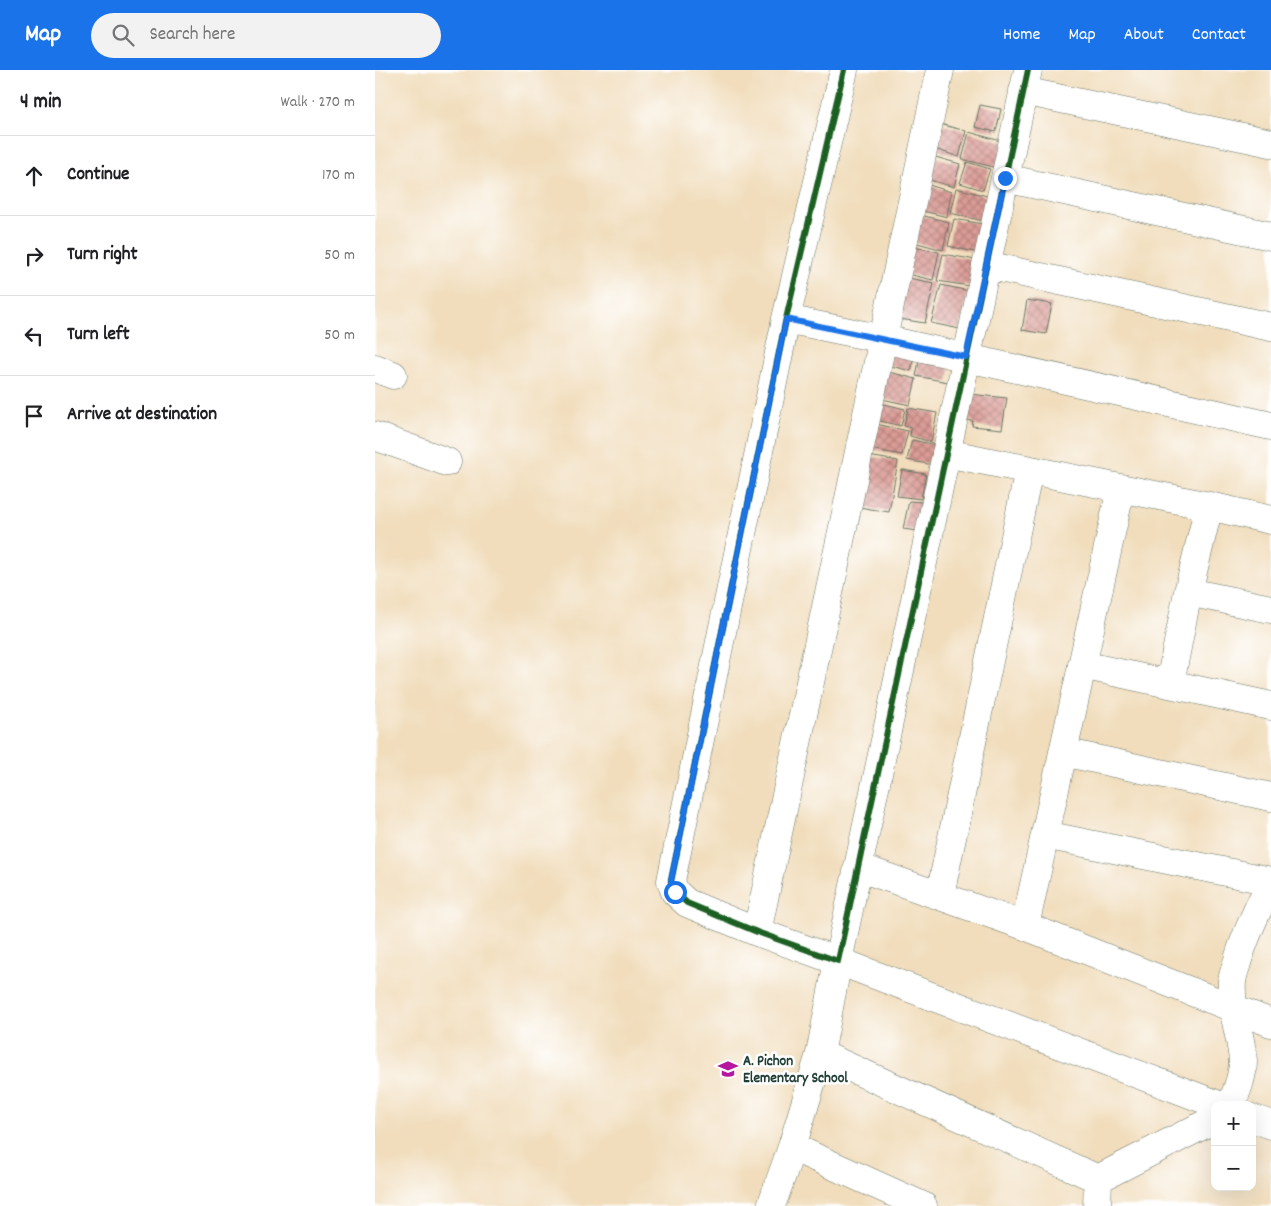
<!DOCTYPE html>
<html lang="en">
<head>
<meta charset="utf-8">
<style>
  body { margin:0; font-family:Dekko,sans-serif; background:#f2f2f2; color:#202124 }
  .controls { position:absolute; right:15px; bottom:15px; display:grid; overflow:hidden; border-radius:10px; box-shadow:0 5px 20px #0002 }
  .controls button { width:45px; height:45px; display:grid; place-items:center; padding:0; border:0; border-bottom:1px solid #e0e0e0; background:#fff; color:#202124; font:25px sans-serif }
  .stop { position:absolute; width:15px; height:15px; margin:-11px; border:4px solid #1a73e8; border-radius:50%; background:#fff }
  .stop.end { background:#1a73e8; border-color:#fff; box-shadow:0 1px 5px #0008 }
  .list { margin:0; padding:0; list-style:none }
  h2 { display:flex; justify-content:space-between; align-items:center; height:65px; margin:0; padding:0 20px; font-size:21px }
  h2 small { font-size:16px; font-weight:400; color:#757577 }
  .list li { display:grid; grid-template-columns:32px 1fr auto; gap:15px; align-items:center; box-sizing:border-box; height:80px; padding:0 20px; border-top:1px solid #e0e0e0 }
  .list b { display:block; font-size:19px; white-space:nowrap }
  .list em { font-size:16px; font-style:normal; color:#757577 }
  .icon { flex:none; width:28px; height:28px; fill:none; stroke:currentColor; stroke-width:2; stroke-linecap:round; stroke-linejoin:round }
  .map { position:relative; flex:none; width:896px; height:1136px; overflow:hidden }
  header { display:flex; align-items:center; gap:30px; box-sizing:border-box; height:70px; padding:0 25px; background:#1a73e8; color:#fff }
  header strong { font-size:24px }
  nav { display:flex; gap:28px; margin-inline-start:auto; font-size:18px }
  .search { width:350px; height:45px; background:#f2f2f2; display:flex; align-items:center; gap:12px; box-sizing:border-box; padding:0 18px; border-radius:28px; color:#757577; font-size:19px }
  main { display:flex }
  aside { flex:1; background:#fff }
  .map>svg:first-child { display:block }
  .building { fill:url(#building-cross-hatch) }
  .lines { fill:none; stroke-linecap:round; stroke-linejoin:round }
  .minor-casing { stroke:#687564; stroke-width:29 }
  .minor { stroke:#fff; stroke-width:28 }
  .cycleway-casing { stroke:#fff; stroke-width:9 }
  .cycleway { stroke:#1b5e20; stroke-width:6 }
  .route { stroke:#1a73e8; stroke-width:6 }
  .labels { text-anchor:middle; stroke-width:5; stroke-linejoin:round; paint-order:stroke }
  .poi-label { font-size:15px; font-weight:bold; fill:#1f3d34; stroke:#fff; text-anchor:start }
</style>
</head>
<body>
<header>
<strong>Map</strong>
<div class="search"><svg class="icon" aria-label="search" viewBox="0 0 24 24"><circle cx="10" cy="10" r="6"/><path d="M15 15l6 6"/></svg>Search here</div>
<nav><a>Home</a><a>Map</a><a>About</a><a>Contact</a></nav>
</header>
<main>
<aside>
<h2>4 min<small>Walk · 270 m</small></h2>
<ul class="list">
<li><svg class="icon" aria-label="ahead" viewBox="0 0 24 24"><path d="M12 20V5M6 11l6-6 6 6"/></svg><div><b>Continue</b></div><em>170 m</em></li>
<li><svg class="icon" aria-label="right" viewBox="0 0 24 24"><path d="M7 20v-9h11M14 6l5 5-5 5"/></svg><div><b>Turn right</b></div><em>50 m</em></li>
<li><svg class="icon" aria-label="left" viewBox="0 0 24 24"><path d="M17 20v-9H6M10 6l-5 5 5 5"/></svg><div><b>Turn left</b></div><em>50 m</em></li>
<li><svg class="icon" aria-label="arrive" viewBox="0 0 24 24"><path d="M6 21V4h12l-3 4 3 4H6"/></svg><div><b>Arrive at destination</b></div></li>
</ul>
</aside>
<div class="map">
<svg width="896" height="1136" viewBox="0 0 896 1136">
  <defs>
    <pattern id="building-cross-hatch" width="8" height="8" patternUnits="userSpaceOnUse" patternTransform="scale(1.25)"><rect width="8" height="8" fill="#dc9c96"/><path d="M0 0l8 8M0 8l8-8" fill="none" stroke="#b2807b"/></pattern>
  </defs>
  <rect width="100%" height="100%" fill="#fff"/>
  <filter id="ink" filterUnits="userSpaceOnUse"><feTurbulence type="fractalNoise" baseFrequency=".02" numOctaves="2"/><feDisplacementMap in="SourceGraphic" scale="10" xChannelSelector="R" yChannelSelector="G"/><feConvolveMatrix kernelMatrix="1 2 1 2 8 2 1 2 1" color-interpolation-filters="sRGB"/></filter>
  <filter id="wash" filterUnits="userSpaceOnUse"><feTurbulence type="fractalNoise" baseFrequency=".0096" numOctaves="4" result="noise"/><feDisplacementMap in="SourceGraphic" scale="20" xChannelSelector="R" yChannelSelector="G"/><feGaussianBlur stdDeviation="1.12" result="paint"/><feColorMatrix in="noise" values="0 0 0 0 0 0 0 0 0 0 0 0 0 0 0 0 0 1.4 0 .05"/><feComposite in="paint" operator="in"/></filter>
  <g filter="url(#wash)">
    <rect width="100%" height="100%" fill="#f1ddbc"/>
    <g id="blocks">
      <path class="building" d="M605,35L626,39L621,62L600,57Z
        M561,53L591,61L584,87L554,77Z
        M594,62L629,72L622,98L587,89Z
        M557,86L585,94L579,117L551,109Z
        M592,92L615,99L608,120L585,113Z
        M551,114L576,122L572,147L544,140Z
        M581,118L616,127L608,151L575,143Z
        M541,144L574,152L568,180L535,171Z
        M579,149L608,154L604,183L573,176Z
        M533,176L564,182L558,210L528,203Z
        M568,184L601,190L595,216L562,211Z
        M528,207L559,213L550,253L518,248Z
        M566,215L594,221L585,259L556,253Z
        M652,230L677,234L671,264L647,260Z
        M513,275L540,281L536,301L508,294Z
        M546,281L577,287L573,312L541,306Z
        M510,301L541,309L535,335L502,328Z
        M594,324L632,328L627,359L597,356L598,351L589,350Z
        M501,332L530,339L526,356L497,349Z
        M533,338L562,343L556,372L535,366L536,358L529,356Z
        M496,353L533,361L527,385L490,378Z
        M537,370L562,375L558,395L532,390Z
        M487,385L523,391L514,442L478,436Z
        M527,400L551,404L546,429L522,426Z
        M534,431L547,432L543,461L528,459Z"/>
    </g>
  </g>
  <g filter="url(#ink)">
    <use href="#blocks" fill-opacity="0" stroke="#687564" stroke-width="1"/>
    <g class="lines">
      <defs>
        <path id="minor" d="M469,0L411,249L296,811L300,822L312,833L382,862L463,891L653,0
          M648,21L896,73
          M630,108L896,166
          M611,195L896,257
          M411,249L508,269L896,356
          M0,298L18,305
          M0,366L72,392
          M571,383L834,436L896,450
          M813,522L896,539
          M707,595L896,636
          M795,613L813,522L834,436
          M688,682L896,727
          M670,765L896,811
          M483,797L650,856L896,953
          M565,825L654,400
          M650,856L746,418
          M382,862L565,0
          M445,984L723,1109
          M856,1035C862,1021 868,1006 868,991C866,964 855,939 857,911C858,905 860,899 862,893C870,865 883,838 896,812
          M877,1048L896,1055
          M417,1077L548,1136
          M396,1136L417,1077L445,984L463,891L844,1035
          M722,1136L723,1109L840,1049"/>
      </defs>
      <use href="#minor" class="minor-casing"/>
      <use href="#minor" class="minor"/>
      <defs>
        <path id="cycleway" d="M469,0L411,249L296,811L300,822L312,833L382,862L463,891L653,0"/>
      </defs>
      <use href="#cycleway" class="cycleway-casing"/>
      <use href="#cycleway" class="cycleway"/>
    </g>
  </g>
  <g class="lines" filter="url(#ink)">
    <path class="route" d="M300,822L296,811L411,249L591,287L630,108"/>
  </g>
  <defs>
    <symbol id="school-bare" viewBox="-9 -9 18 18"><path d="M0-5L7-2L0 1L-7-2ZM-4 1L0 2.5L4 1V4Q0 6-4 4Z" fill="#b5179e" stroke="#fff" stroke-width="2.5" paint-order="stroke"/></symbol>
  </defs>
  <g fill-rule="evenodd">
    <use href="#school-bare" x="339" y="985" width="28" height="28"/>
  </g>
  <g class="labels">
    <g class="poi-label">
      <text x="368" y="995">A. Pichon<tspan x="368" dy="17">Elementary School</tspan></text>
    </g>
  </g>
</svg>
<div class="controls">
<button>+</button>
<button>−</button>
</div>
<div class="stop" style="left:300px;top:822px"></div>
<div class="stop end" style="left:630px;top:108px"></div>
</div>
</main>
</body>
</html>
